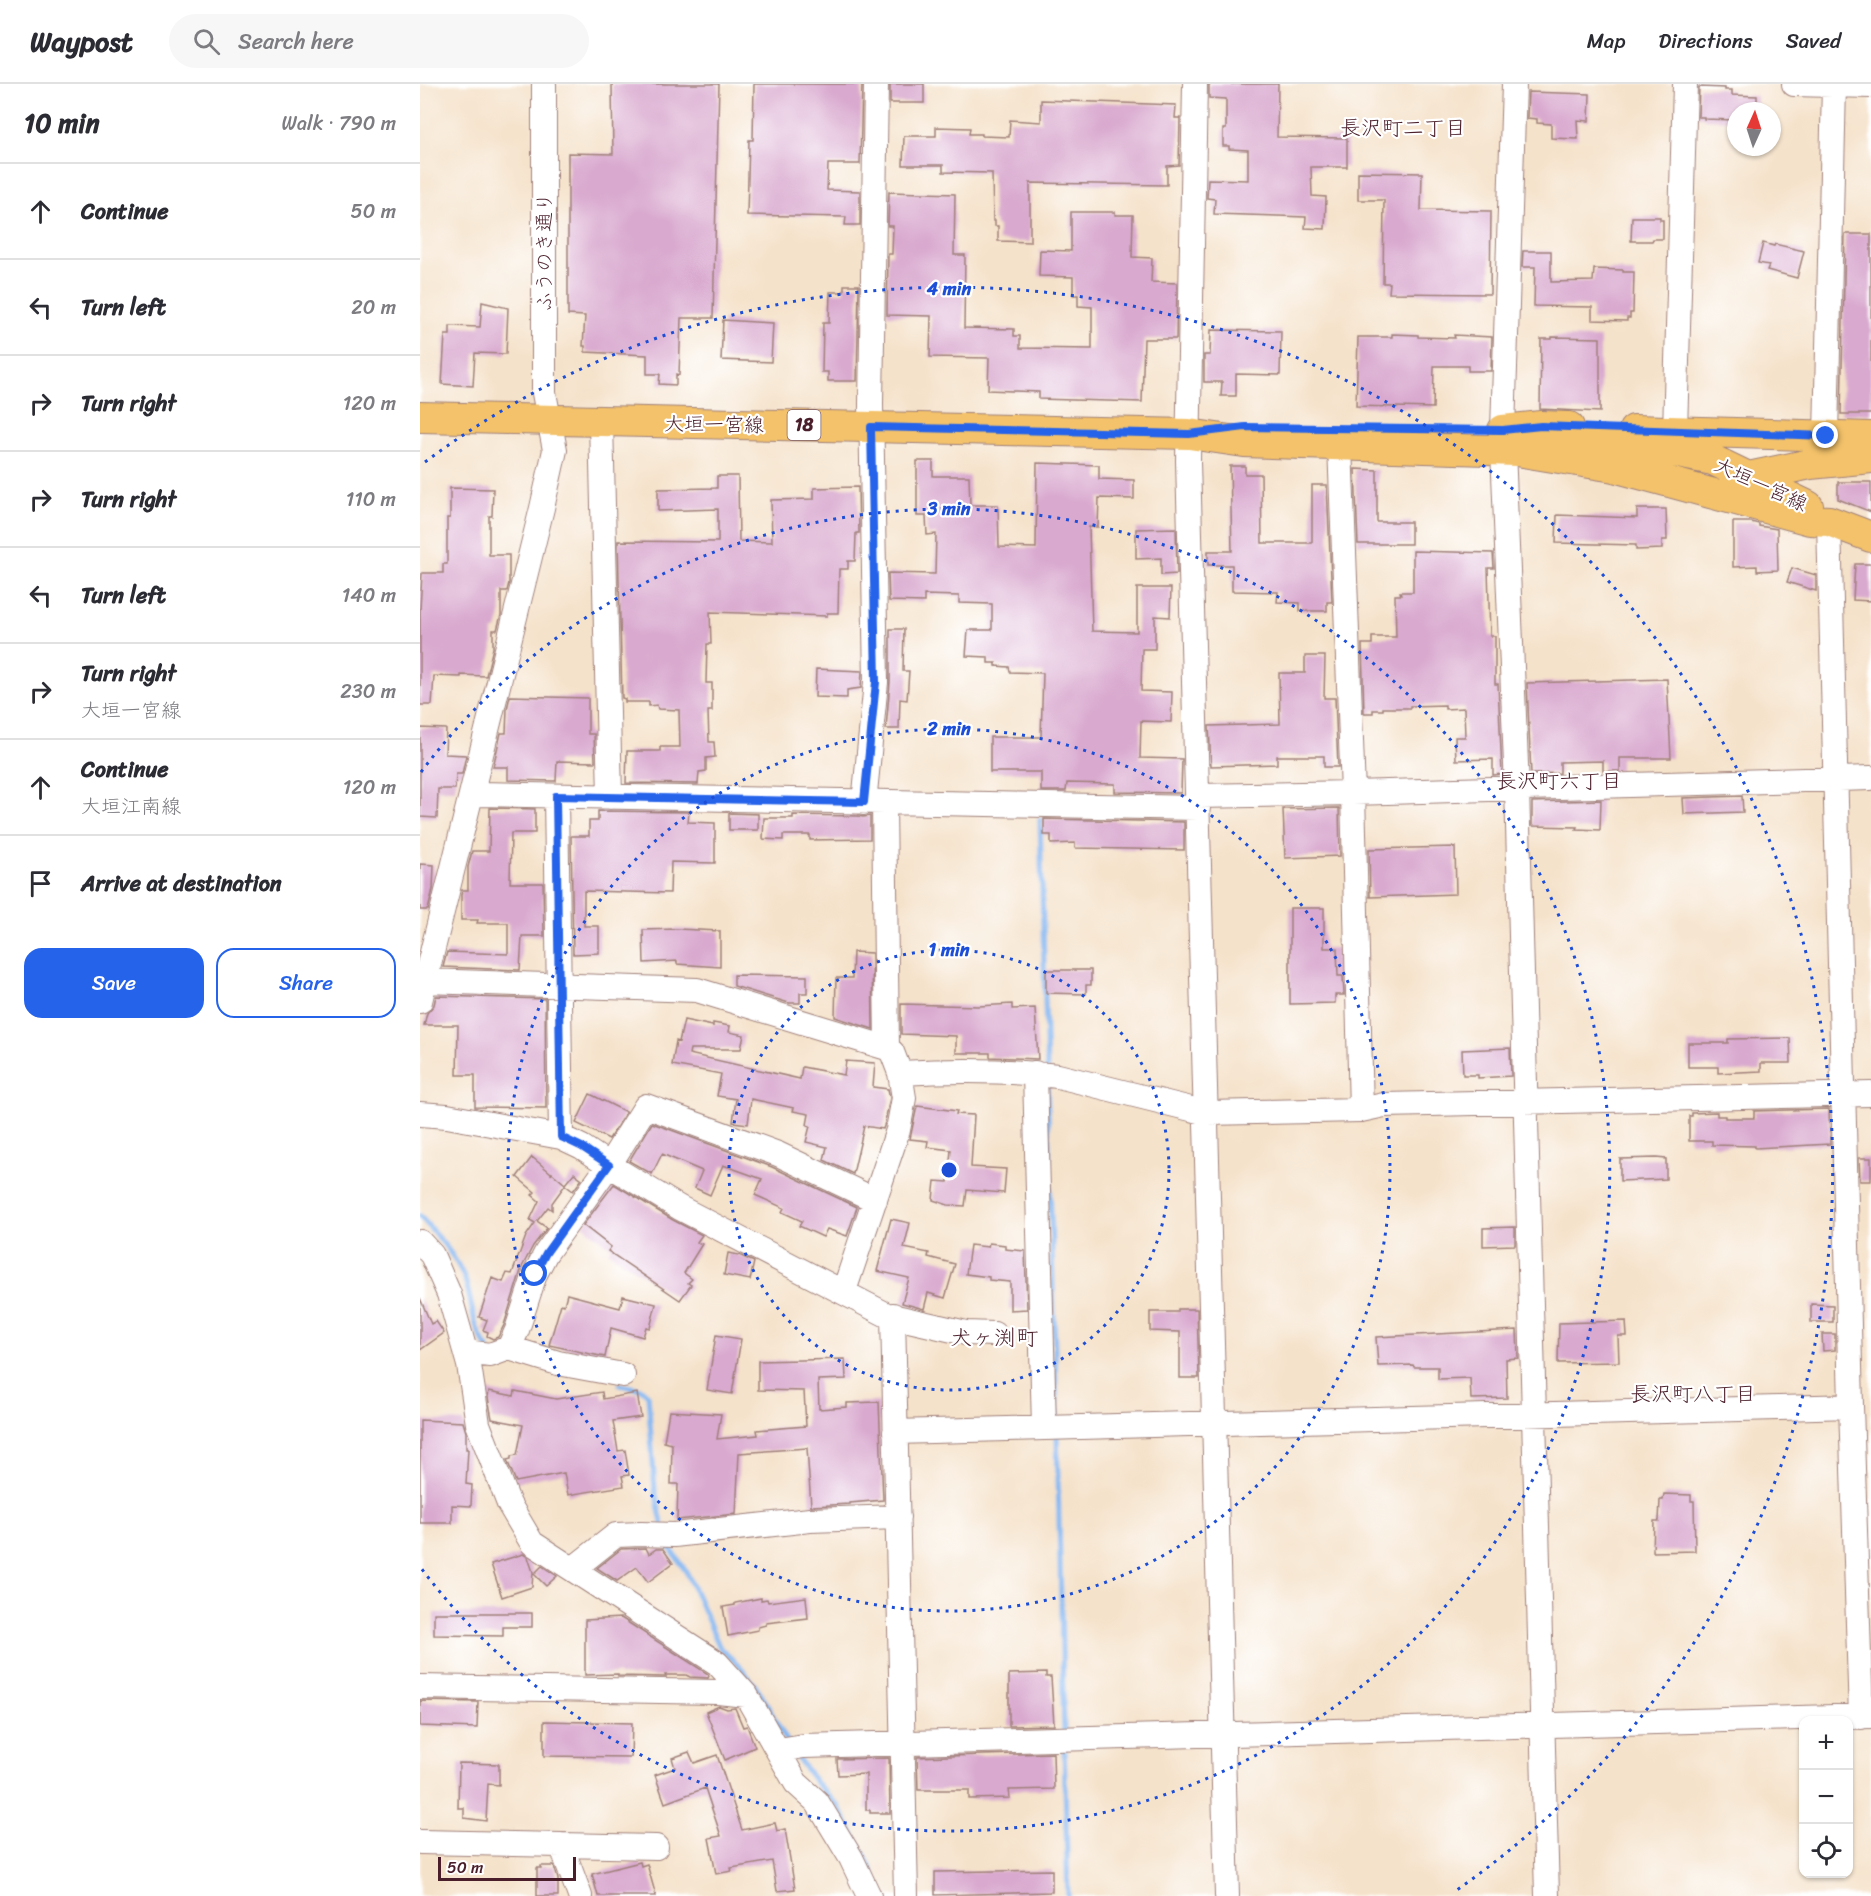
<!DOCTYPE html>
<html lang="en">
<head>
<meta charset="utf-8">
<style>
  body { margin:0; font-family:Sriracha,"Klee One",sans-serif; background:#f7f7f7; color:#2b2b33 }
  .controls { position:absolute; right:18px; bottom:18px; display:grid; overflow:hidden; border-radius:12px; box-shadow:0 2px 4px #0004 }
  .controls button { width:54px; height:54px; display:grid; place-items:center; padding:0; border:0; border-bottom:2px solid #e1e1e2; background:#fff; color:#2b2b33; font:30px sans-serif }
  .compass { position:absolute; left:1307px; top:18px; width:54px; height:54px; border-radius:50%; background:#fff; box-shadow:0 2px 4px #0004; rotate:3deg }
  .scale { position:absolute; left:18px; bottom:15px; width:138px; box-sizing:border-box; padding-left:6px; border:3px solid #4a1f2b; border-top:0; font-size:16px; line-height:21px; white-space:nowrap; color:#4a1f2b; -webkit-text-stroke:4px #fff; paint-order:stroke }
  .stop { position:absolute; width:18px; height:18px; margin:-14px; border:4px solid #2563eb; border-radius:50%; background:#fff }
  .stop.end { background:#2563eb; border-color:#fff; box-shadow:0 2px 6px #0008 }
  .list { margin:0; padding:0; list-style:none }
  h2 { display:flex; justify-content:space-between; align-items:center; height:78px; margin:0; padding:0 24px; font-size:26px }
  h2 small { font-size:20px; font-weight:400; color:#7c7c81 }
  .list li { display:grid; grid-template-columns:39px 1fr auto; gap:18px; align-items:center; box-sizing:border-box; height:96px; padding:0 24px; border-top:2px solid #e1e1e2 }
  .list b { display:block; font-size:22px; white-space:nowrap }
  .list p { margin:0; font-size:20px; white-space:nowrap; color:#7c7c81 }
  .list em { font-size:20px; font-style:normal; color:#7c7c81 }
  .actions { display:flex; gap:12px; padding:18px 24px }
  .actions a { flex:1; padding:14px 0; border:2px solid #2563eb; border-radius:18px; text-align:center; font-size:21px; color:#2563eb }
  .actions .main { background:#2563eb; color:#fff }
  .icon { flex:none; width:33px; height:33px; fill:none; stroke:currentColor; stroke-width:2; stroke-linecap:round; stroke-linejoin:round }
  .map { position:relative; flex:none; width:1451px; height:1812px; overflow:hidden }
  header { display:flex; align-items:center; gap:36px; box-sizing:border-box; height:84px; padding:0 30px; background:#fff; border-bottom:2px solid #e1e1e2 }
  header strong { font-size:28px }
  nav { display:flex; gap:33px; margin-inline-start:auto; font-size:21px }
  .search { width:420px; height:54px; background:#f7f7f7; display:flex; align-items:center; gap:15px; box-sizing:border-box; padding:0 21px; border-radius:33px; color:#7c7c81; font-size:22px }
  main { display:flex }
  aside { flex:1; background:#fff }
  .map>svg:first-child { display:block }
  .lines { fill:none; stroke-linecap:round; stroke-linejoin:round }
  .stream { stroke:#85b8f2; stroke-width:5 }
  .building { fill:#d9a9cf }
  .minor-casing { stroke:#a0807a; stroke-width:26 }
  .major-casing { stroke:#a0807a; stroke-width:32 }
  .minor { stroke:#fff; stroke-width:24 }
  .major { stroke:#f3c26a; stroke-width:30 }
  .route { stroke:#2563eb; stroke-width:8 }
  .ring { fill:none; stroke:#1d4ed8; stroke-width:3; stroke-dasharray:3 6 }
  .labels { text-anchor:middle; stroke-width:4.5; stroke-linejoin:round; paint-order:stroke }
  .shield { fill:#fff; stroke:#80626b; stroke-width:1.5 }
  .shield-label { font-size:18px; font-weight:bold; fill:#4a1f2b }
  .street-label { font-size:20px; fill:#4a1f2b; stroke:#fff }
  .neighbourhood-label { font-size:21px; fill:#4a1f2b; stroke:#fff }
  .quarter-label { font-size:22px; fill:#4a1f2b; stroke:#fff }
  .centre { fill:#1d4ed8; stroke:#fff; stroke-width:3 }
  .ring-label { font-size:18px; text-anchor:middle; font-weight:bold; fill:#1d4ed8; stroke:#fff; stroke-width:4.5; stroke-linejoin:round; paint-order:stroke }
</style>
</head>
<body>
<header>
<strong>Waypost</strong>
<div class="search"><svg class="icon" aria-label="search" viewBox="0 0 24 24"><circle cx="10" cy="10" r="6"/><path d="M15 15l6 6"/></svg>Search here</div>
<nav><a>Map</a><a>Directions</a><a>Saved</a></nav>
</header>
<main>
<aside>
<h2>10 min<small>Walk · 790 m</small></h2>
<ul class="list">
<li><svg class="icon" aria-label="ahead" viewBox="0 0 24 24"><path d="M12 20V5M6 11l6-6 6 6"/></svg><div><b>Continue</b></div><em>50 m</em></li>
<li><svg class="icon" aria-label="left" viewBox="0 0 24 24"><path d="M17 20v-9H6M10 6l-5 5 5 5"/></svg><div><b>Turn left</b></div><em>20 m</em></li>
<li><svg class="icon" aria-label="right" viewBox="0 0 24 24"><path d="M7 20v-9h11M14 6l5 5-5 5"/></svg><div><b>Turn right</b></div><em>120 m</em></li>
<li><svg class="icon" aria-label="right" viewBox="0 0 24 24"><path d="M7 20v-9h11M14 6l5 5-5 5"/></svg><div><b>Turn right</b></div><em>110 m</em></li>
<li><svg class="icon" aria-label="left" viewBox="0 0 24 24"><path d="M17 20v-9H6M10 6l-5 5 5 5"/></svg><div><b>Turn left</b></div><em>140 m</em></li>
<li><svg class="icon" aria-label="right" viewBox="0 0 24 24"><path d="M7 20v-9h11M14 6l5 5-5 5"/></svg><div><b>Turn right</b><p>大垣一宮線</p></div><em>230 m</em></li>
<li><svg class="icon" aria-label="ahead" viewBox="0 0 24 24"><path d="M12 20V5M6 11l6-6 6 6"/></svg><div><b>Continue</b><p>大垣江南線</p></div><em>120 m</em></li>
<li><svg class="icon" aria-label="arrive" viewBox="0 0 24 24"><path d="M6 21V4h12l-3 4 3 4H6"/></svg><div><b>Arrive at destination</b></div></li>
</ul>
<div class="actions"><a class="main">Save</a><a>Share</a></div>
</aside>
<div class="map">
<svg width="1451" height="1812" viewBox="0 0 1451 1812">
  <rect width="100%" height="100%" fill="#fff"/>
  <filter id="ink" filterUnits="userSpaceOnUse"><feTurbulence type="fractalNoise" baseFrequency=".0167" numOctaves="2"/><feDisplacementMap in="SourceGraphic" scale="12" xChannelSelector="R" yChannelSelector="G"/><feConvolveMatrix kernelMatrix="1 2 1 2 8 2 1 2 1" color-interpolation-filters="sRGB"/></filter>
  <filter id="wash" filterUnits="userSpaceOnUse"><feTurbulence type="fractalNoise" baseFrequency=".008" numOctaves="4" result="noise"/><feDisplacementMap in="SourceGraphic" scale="24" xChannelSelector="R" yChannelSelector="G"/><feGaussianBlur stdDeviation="1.35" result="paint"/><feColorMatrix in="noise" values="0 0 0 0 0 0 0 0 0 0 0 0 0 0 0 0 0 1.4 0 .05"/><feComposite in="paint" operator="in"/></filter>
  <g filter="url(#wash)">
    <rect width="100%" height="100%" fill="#f5e2ca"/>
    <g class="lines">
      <path class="stream" d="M620,736L627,986
        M627,998L637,1337
        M0,1132C17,1152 34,1169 44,1193C53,1216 51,1244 68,1264
        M200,1301L221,1305L228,1311L235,1406L243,1444
        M637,1349L644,1649
        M247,1459L267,1489L300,1564L320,1582L338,1605L367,1657
        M644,1661L648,1812
        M375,1670L396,1699L418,1722L445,1771L463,1812"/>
    </g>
    <g id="blocks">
      <path class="building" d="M192,0H299L293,234H261L259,291L256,290V301L239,300L240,290H227V271L165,268V262H163L165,232L148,231V69L193,70Z
        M334,0H442L440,80H408L407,106L440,107V141H425L426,133L327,131L329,56H333Z
        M470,0H504V19H470Z
        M789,0H858L857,53L927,54V83H891L892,112L906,113L905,145L885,144L886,133L794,130L795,115L787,114L788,95L828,96V66L809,65V62H803V45H806V15L789,14Z
        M1279,3L1305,4V6H1312V11L1337,12V27H1316V36L1284,35V33H1278Z
        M1108,8L1170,10L1169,37L1157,36L1158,55L1131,54V40L1117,39V35L1107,34Z
        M621,16L756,21L755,34H760L759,81L747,82V101L610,99V158L578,157V142H575V137H573L572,89L523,88V81H483L484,52H516V43L550,44L549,50H562V52L589,53L590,36L621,38Z
        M938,88L1002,89L1001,126L1071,127L1070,210L969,209L970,199H963L964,116H938Z
        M469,108L535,110L534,171H545L544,244L594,245V252H600V264L672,265V223L658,222V211H653V193L619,192L620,166L651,167V128H695V131H713L712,173L732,174L731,198L757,199L756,255H724L722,318L619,315V308L568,306L569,274L510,273L511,232L467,231L468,170H472L473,142H468Z
        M1212,133H1240V136H1243V155H1233L1232,157H1211Z
        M1425,150H1451V330H1421Z
        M1343,159L1354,162L1355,160L1384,167L1377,194L1347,186L1349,181L1338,179Z
        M1103,167H1131V198L1173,197L1174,185L1203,186V188H1214L1213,229H1210V234H1207V237L1172,236V223L1114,222L1115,183H1102Z
        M424,201H439L437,297H408V288H402L403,239H409L410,208H424Z
        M62,218L88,224L86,270L55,269L53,302L22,300L25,251H30V242L60,243Z
        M303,236L353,239L351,278L301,276Z
        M791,246L861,247L860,291L816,290V312H801L802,298H784V271H790Z
        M972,250L998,251V253L1035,254L1034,251L1072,253L1071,287H1048V282H1014L1013,324L936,322L938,253H972Z
        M1132,253L1180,254V328L1120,325L1121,255H1132Z
        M497,377H513V392H549L550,421H578L579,463L616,464L617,379L679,381V395L714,396V415L679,414L678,443H669L672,547L717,548V504H751L750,533L735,532V565H722L721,607L752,608L751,638L721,637L720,674L762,675L761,709L695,708V700L647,699L646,707H621V688H570V653H621L623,589L590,588L589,583L576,582V579H568V573L546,572L548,546H572V520L539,519V512L504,511V518L469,517L468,489L515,490L516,450L507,451L506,432H497Z
        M810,382H825V390H841L842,459H892V401H907L912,518H907V527H880V519L857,518L858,508L812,507V481H788V467H812Z
        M935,385L957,386V438H991V460H938Z
        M297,392H318L319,457L352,458L351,416L394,415V404L438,403L439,449H436L435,477H428V485H419L418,529H407V532L290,528L291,560H287L286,599H292V627H288L289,658H294L295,673L286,674V687L279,688L278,700L206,699L207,667H240V663H260L259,626L238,625L237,621L229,622V618H205V615L202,614L198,457L298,458V425L238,427V405L297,404Z
        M1418,398H1451V428L1418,415Z
        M30,404L73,405L72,432H69V471H89V499L87,507H81V531L77,546H73V564L66,592L41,591V593L14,592L12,621H0V526L2,489H23V480H27V434H30Z
        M1217,425H1246L1247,456H1242V465L1216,466V461L1136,459L1137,431L1217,434Z
        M1313,438H1331L1339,440V442L1357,445L1358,486L1337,487V482L1313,483Z
        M756,444L757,490L741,491V474L716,475V445Z
        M993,467L1073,469L1074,484H1068L1070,552H1075V600H1078L1082,690L1073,691V675L1036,676L1035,653H1045L1044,624L1025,625V621L990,622V624H963V626H953V629H944L942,560H952V553H976L975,511H981L980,508H993Z
        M1435,480H1451V517L1433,516Z
        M1372,484L1396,491V507L1367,498Z
        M470,545H484L483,587H489L487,616L480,615L479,645H466L470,598Z
        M885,572H905L904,614H915L918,683H904V672H857V680L791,682L789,642L860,640L859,589H885Z
        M396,585L442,587L441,604L427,606V614L395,613Z
        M1247,595L1251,674H1200V687H1183V677L1140,678V689L1111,690L1107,599Z
        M90,612L168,614V650H174L175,678L137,677L136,697L88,696V683H73L81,649H86L87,625Z
        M0,644L26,645L25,670L46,671L42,690H36L35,705H18L17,734L0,733Z
        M1322,712L1323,728L1264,730L1263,714Z
        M1181,716L1180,746L1156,745L1157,743L1112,742V718Z
        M70,724L115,725V749H91L90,799H123L124,852H102L100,886L23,883L27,868L88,870V839H57L58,836H41V811L42,806H48V783L52,767H69Z
        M919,724L920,772L865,774L863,725Z
        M178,727L269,728L268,738L295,739V779L251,778L250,809L164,807V842H179V869L153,870L151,752H169V737H178Z
        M309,729L338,730V746H309Z
        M373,731L438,732L443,733L450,732V755L390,756V751H363V756L343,755L344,734H373Z
        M624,735L764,738V766L655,764V759L631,760V751H624Z
        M1035,763L1036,810L950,813L949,765Z
        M0,780L14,781L13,805L8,826H0Z
        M870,824H904V864H917L918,892H923L924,911H915V919L870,920Z
        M257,845L300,847V883L257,880V877L224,879L223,846Z
        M433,868L452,869L453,945L415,933L416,894H432Z
        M626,886H671V901H666V910L626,909Z
        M314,891L387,892V909H380V919H369L314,902Z
        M16,912L125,915L126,1024L55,1023V991H37L38,941H4L7,929L14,921Z
        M481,920L559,922L592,920V925L615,924L618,975L570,973V969H536V952L481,950Z
        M264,936L293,942V939L310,942L309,948L324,951L321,965H270L269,970L380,995L382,983L424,991L426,977L455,979L453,1003L468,1005L470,1014L464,1042L463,1045L444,1042L433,1090L404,1076L407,1063L386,1058L390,1042L387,1041L389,1030L373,1027L374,1024L331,1015L328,1040L313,1038L316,1015L297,1012L301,990L252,981L256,957L259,958Z
        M1370,954L1371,979H1341V987L1298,989V983H1268V959H1308V955Z
        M1090,964L1091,992L1058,994V991H1043L1042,966Z
        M170,1010L206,1028L189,1055L156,1039Z
        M497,1022L537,1027L536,1030L554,1031L551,1083L586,1085L584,1109L547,1106L545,1122L528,1121L513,1116L515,1097L528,1098L531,1066L507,1063L508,1057L490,1055Z
        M1409,1025L1410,1060L1335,1064V1062L1292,1061V1057H1269V1032H1272V1029L1297,1028V1032H1305V1034H1334V1027Z
        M232,1039L352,1083L437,1123L427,1152L407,1145L403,1153L379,1142L382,1137L362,1128L364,1124L335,1111L342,1095L303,1081L290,1111L275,1104L282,1087L242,1070L232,1090L209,1077Z
        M112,1073L131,1089V1091L132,1089L145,1100L154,1089L162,1095L153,1107L145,1101L132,1119V1126L128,1123L117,1137L127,1144L113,1162L102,1183L84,1241L78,1253L73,1255L67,1252L68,1248L63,1246L67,1236L59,1233L72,1194L83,1198L87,1189L92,1190L106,1152L115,1139L110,1136L119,1117L112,1111L115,1108L97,1093Z
        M1236,1074L1246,1075V1095L1200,1097V1075Z
        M1439,1074H1451V1097H1440Z
        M194,1100L253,1136L282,1151L277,1158L282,1160L264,1189L272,1195L268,1199L271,1201L260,1216L188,1167L191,1163L163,1141Z
        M471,1135L490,1139L484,1164L509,1169L508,1173L535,1180L525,1214L508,1209L504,1225L482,1219L489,1194L457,1187Z
        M1095,1143V1161L1063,1162V1144Z
        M569,1159L585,1161V1165L605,1167L607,1225L590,1226V1198L569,1196V1193L546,1190L550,1161L568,1163Z
        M308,1169L319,1171L334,1178L330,1196L304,1191Z
        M147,1210L200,1224L203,1212L236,1220L230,1244L226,1243L223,1253L191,1244L185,1273L129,1261L141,1220L144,1221Z
        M0,1214L11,1240L16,1237L24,1249L0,1266Z
        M1391,1220L1413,1221V1238H1391Z
        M758,1225H777L779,1294H760V1248L730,1247V1228H758Z
        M1206,1237L1207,1252H1198L1199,1278L1138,1279L1139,1239Z
        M1097,1246L1098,1274L1086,1275L1087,1314L1051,1315L1050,1294L1018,1295V1283H994L993,1281L958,1282L956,1253Z
        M1402,1250H1415V1266L1403,1267Z
        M296,1251L321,1255L312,1310L287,1306Z
        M425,1275L426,1295L398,1296L399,1325L427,1323V1319L459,1318L463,1416L430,1419V1420L391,1422L387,1364L319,1369L316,1430L257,1436L258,1400H251L252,1360L244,1358L249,1327L301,1330L297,1355L338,1351L337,1346L386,1342L384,1307L338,1306V1277Z
        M69,1307L94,1312L95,1307L136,1315L182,1308L183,1315L217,1309L221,1333L193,1337L198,1367L205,1366L209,1391L202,1392L204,1402L148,1411L144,1389L96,1398L87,1376L91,1375V1372L97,1371L103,1341L72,1335L68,1313Z
        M0,1336L43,1338L46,1348V1365H48L46,1400L52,1401L51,1422L32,1421V1439H0Z
        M1244,1410L1271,1411V1417H1274L1275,1467L1233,1468L1234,1437H1239L1240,1416H1243Z
        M226,1464L229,1470L236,1465H243L253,1479L228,1498L217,1483L197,1497L177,1484L201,1465Z
        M103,1470L108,1473L113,1488L112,1503L82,1513L71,1480Z
        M122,1482L137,1492L126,1502L114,1490Z
        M386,1513L388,1534L346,1539V1541L338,1543V1546L308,1552L303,1523L315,1521V1519L341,1514V1516L347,1515L348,1518Z
        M14,1529H112V1543H83V1552L14,1551Z
        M201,1534L288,1590L289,1592L288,1594L270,1593L266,1591H245L246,1593L198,1592V1590L165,1591V1536Z
        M626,1589V1593H631L634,1641L589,1642V1590Z
        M0,1617L58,1618L57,1644L0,1642Z
        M299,1622L307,1625L315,1624L323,1643L327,1642L335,1663L305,1676L286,1628Z
        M124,1637L212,1639L211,1673L124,1672Z
        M269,1668L274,1679L297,1671L322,1746L355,1739L357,1747L365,1745L375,1805L357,1807L352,1777L311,1784L312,1787L296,1790L289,1754L301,1752L285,1704L245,1719L235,1691L255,1684L252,1674Z
        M633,1669L634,1705L589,1706L590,1714L549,1715V1706H498L497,1673Z
        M469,1674L470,1729H450V1726H446V1690L418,1691L417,1675Z
        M39,1679L79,1680V1701L68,1700L66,1737L44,1734V1724H38Z
        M220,1778L221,1782L227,1780L236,1812H178L172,1790Z
        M121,1782H134L138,1795V1812H117V1784H121Z
        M632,1786V1808L515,1811V1788Z"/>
    </g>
  </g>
  <g filter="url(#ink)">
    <use href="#blocks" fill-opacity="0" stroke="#a0807a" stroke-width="1.5"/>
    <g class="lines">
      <defs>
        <path id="minor" d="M775,0L768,377L807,1812
          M1374,0L1451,2
          M181,337L190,713
          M1083,346L1094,0
          M1255,347L1265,0
          M1406,352L1414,1
          M920,361L933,709L941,1026
          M1083,366L1097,704L1127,1812
          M1409,437L1431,1322L1441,1633
          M52,707L59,710L778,724
          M136,712L141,1053
          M777,712L933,709L1451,694
          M444,719L456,598L451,320L456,0
          M464,719L467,964
          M5,897L277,906L467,964L472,968L480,989L484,1014L478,1046L424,1207
          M0,917L122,424L135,366L124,309V0
          M480,989C530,986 588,986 638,992L787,1029L941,1026L964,1021L1451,1010
          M615,989L624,1344
          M0,1030L27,1032L141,1053L162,1063L189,1081L260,1124L467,1231L546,1249L574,1250
          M0,1158L12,1171L29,1210L49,1281L58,1340L89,1420L112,1459L297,1579L326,1611L376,1699L397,1718L431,1774L449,1812
          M473,1231L486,1812
          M89,1264L97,1246L115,1190L126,1169L189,1081L226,1022L358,1070L455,1116
          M45,1268L70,1271L89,1264L138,1279L203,1291
          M475,1348L1431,1322
          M153,1485L196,1451L221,1450L254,1451L390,1436L478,1433
          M0,1603L298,1608L326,1611
          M359,1669L365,1665L384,1662L1451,1632
          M0,1758L141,1761L160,1812
          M141,1761L236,1763"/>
        <path id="major" d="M0,333L769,350L824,358L1097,367L1194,383L1390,436L1409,437L1451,453
          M1083,346L1121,342L1149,343
          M1214,346L1451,353
          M1127,354L1223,362L1293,376L1388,422
          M1324,394L1390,380L1451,374"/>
      </defs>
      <use href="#minor" class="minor-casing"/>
      <use href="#major" class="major-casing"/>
      <use href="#minor" class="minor"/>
      <use href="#major" class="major"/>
    </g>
  </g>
  <g class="lines" filter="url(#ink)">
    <path class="route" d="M115,1190L126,1169L189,1081L162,1063L141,1053L136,712L444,718L456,598L451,343L769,350L825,343L1083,346L1121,342L1406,352"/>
  </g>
  <g class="ring">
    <circle cx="529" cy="1086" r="220"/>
    <circle cx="529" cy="1086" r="441"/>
    <path d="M1 688A661 661 0 1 1 1 1484"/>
    <path d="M5 378A881 881 0 1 1 1034 1808"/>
  </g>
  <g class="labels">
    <rect class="shield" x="367.5" y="326" width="33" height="30" rx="4.5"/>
    <g class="shield-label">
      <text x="384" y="347">18</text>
    </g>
    <g class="street-label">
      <text transform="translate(124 168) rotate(-90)" y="7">ふうのき通り</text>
      <text transform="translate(294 340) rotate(1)" y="7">大垣一宮線</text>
      <text transform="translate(1341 400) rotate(25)" y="7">大垣一宮線</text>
    </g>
    <g class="neighbourhood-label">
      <text x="983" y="51">長沢町二丁目</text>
      <text x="1139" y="704">長沢町六丁目</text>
      <text x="1273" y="1317">長沢町八丁目</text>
    </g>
    <g class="quarter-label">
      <text x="574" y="1261">犬ヶ渕町</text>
    </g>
  </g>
  <circle cx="529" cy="1086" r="9" class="centre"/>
  <g class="ring-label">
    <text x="529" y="211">4 min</text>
    <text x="529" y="431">3 min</text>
    <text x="529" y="651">2 min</text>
    <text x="529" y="872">1 min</text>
  </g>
</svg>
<div class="controls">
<button>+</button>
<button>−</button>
<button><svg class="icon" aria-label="locate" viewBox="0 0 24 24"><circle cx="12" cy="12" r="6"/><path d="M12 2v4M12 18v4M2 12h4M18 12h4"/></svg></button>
</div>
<svg class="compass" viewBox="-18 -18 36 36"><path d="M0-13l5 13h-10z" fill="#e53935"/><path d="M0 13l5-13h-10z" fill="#7c7c81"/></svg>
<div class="scale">50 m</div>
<div class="stop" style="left:115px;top:1190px"></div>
<div class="stop end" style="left:1406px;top:352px"></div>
</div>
</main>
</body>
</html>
